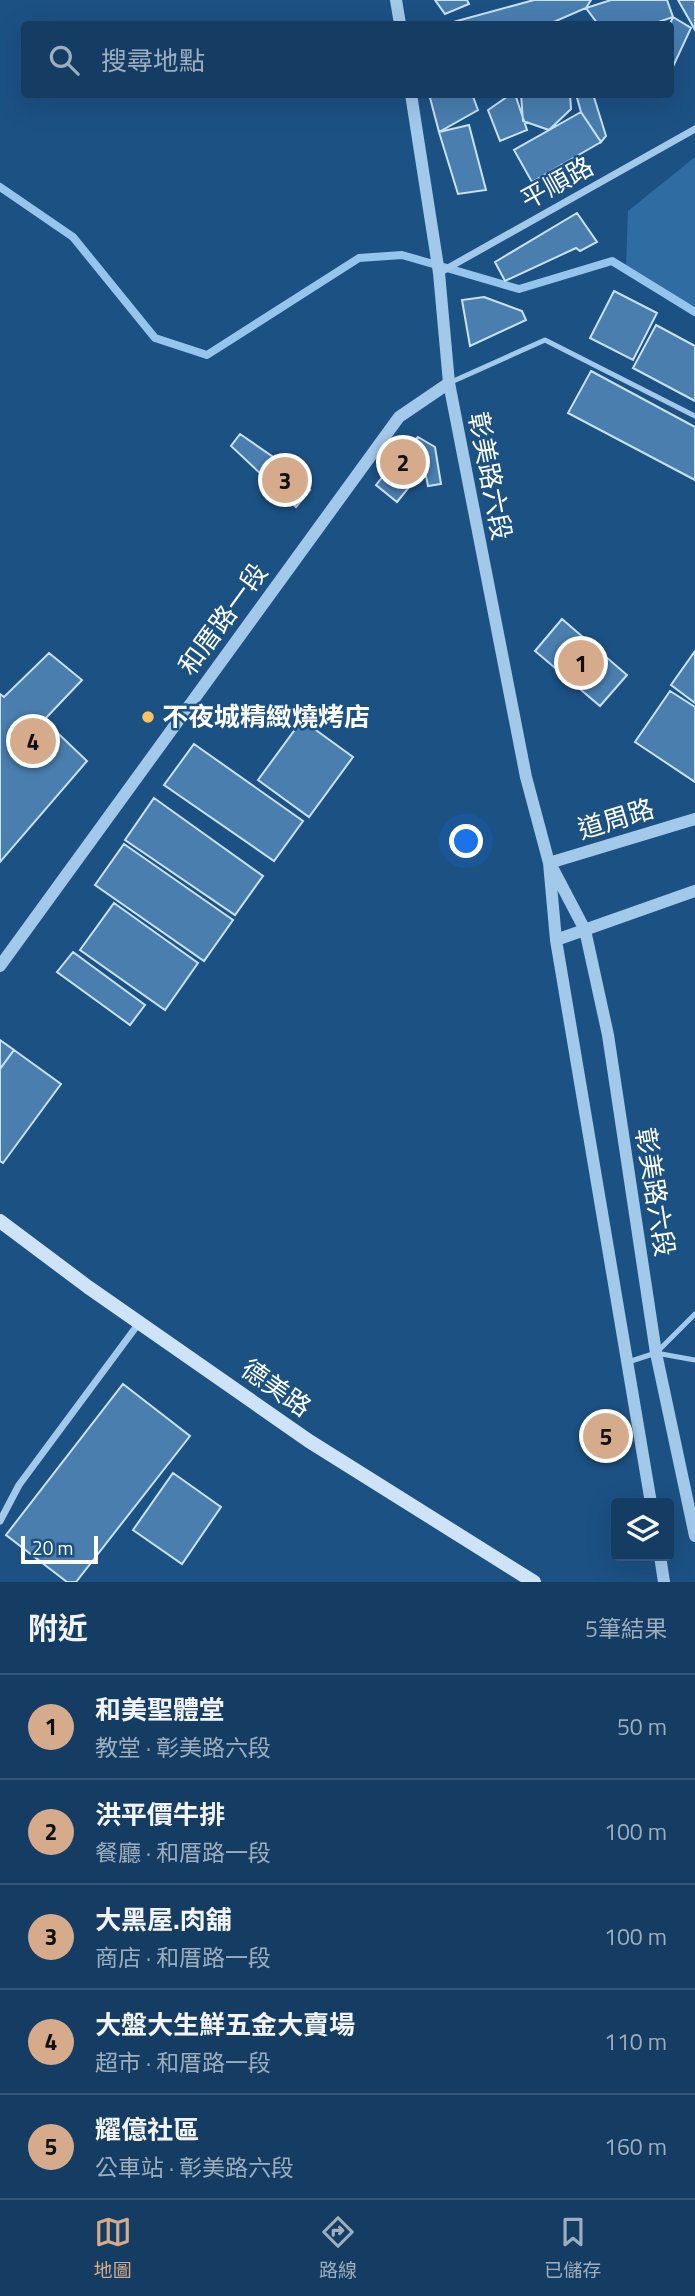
<!DOCTYPE html>
<html lang="zh-TW">
<head>
<meta charset="utf-8">
<style>
  body { margin:0; font-family:"Titillium Web","Noto Sans TC",sans-serif; background:#22486c; color:#f1f3f6 }
  .controls { position:absolute; right:21px; bottom:21px; display:grid; overflow:hidden; border-radius:7px; box-shadow:0 7px 28px #0002 }
  .controls button { width:63px; height:63px; display:grid; place-items:center; padding:0; border:0; border-bottom:2px solid #345678; background:#153d63; color:#f1f3f6; font:35px sans-serif }
  .scale { position:absolute; left:21px; bottom:18px; width:77px; box-sizing:border-box; padding-left:7px; border:4px solid #fff; border-top:0; font-size:19px; line-height:24px; white-space:nowrap; color:#fff; -webkit-text-stroke:5px #1c5184; paint-order:stroke }
  .you { position:absolute; left:467px; top:842px; width:24px; height:24px; margin:-18px; border:5px solid #fff; border-radius:50%; background:#1a73e8; box-shadow:0 0 0 10px #1a73e833 }
  .badge { display:grid; place-items:center; width:46px; height:46px; border-radius:50%; background:#d6ab8b; color:#111; font-size:23px; font-weight:700 }
  .pin { position:absolute; translate:-50% -50%; border:4px solid #fff; box-shadow:0 2px 7px #0006 }
  .list { margin:0; padding:0; list-style:none }
  h2 { display:flex; justify-content:space-between; align-items:center; height:91px; margin:0; padding:0 28px; font-size:30px }
  h2 small { font-size:23px; font-weight:400; color:#9daebe }
  .list li { display:grid; grid-template-columns:46px 1fr auto; gap:21px; align-items:center; box-sizing:border-box; height:105px; padding:0 28px; border-top:2px solid #345678 }
  .list b { display:block; font-size:26px; white-space:nowrap }
  .list p { margin:0; font-size:23px; white-space:nowrap; color:#9daebe }
  .list em { font-size:23px; font-style:normal; color:#9daebe }
  .icon { flex:none; width:38px; height:38px; fill:none; stroke:currentColor; stroke-width:2; stroke-linecap:round; stroke-linejoin:round }
  .map { position:relative; flex:none; width:695px; height:1582px; overflow:hidden }
  .search { position:absolute; background:#153d63; box-shadow:0 7px 28px #0002; left:21px; right:21px; top:21px; height:77px; display:flex; align-items:center; gap:18px; box-sizing:border-box; padding:0 24px; border-radius:7px; color:#9daebe; font-size:26px }
  .sheet { height:616px; background:#153d63 }
  nav { display:flex; justify-content:space-around; align-items:center; box-sizing:border-box; height:98px; border-top:2px solid #345678; background:#153d63; font-size:19px; color:#9daebe }
  nav a { display:grid; justify-items:center; gap:4px }
  nav .on { color:#d6ab8b }
  .map>svg:first-child { display:block }
  .green { fill:#2f6ca2 }
  .lines { fill:none; stroke-linecap:round; stroke-linejoin:round }
  .stream { stroke:#95c4ec; stroke-width:8 }
  .building { fill:#497eaf; stroke:#c7e1f8; stroke-width:2 }
  .service { stroke:#a2c8ea; stroke-width:5 }
  .minor { stroke:#a2c8ea; stroke-width:7 }
  .tertiary { stroke:#a2c8ea; stroke-width:12 }
  .secondary { stroke:#cee3f8; stroke-width:14 }
  .poi-dot { fill:#fbc260; stroke:#1c5184; stroke-width:2.5 }
  .labels { text-anchor:middle; stroke-width:5; stroke-linejoin:round; paint-order:stroke }
  .street-label { font-size:26px; fill:#fff; stroke:#1c5184 }
  .poi-label { font-size:26px; font-weight:bold; fill:#fff; stroke:#1c5184; text-anchor:start }
</style>
</head>
<body>
<div class="map">
<svg width="695" height="1582" viewBox="0 0 695 1582">
  <rect width="100%" height="100%" fill="#1c5184"/>
  <path class="green" d="M695,157V315L626,270L628,211Z"/>
  <g class="lines">
    <path class="stream" d="M0,187L73,237L155,338L207,355L359,258L402,255L519,289L612,261L695,312"/>
  </g>
  <path class="building" d="M435,0H467L469,4L445,14Z
    M534,0H591L586,8L549,24H446Z
    M611,0H667L673,17L653,24H593L597,23L586,8Z
    M678,0H695V30L690,21Z
    M673,17L691,28L670,73V24Z
    M429,94H472L478,110L439,132Z
    M511,94H515L527,130L500,141L488,110Z
    M521,94H570L571,109L549,130L523,121Z
    M576,94H593L606,136L601,142L581,112Z
    M581,112L601,142L532,182L514,150Z
    M469,125L486,190L458,194L439,132Z
    M577,213L597,242L580,251L576,248L505,281L495,262Z
    M614,291L657,313L633,360L590,338Z
    M484,297L522,311L526,320L470,346L462,300Z
    M656,325L695,346V401L633,368Z
    M591,371L695,427V480L568,413Z
    M240,434L292,470L310,490L296,507L231,446Z
    M418,437L435,447L441,484L428,486L426,476L414,478L408,445Z
    M408,445L414,481L397,502L376,485Z
    M562,619L627,675L600,706L535,651Z
    M695,651V703L671,685Z
    M49,653L82,680L44,720L87,761L0,862V694L4,697Z
    M670,691L695,707V782L635,742Z
    M302,720L353,757L309,817L258,780Z
    M194,744L303,821L274,861L164,785Z
    M154,798L263,876L235,915L125,840Z
    M124,844L233,920L204,961L95,885Z
    M114,903L198,963L165,1010L80,950Z
    M73,952L145,1005L130,1025L57,972Z
    M0,1040L14,1050L0,1069Z
    M14,1050L61,1084L3,1163L0,1161V1069Z
    M123,1384L190,1436L76,1582H67L6,1535Z
    M173,1473L221,1507L182,1564L133,1530Z"/>
  <g class="lines">
    <path class="service" d="M449,383L545,340L695,416
      M656,1353L695,1360
      M628,1362L656,1353L695,1314"/>
    <path class="minor" d="M439,273L695,129
      M0,1521L19,1485L139,1323"/>
    <path class="tertiary" d="M396,0L400,24
      M411,94L439,273L449,383L526,777L549,863L556,940L651,1503
      M549,863L695,819
      M553,869L585,930L608,1035L656,1353L695,1536
      M556,940L695,891
      M0,966L399,417L449,383
      M660,1556L664,1582"/>
    <path class="secondary" d="M0,1221L88,1287L309,1441L534,1582"/>
  </g>
  <circle class="poi-dot" cx="148" cy="717" r="7"/>
  <g class="labels">
    <g class="street-label">
      <text transform="translate(557 183) rotate(-29)" y="9">平順路</text>
      <text transform="translate(490 476) rotate(79)" y="9">彰美路六段</text>
      <text transform="translate(223 619) rotate(-54)" y="9">和厝路一段</text>
      <text transform="translate(616 819) rotate(-17)" y="9">道周路</text>
      <text transform="translate(655 1192) rotate(81)" y="9">彰美路六段</text>
      <text transform="translate(276 1388) rotate(35)" y="9">德美路</text>
    </g>
    <g class="poi-label">
      <text x="162" y="726">不夜城精緻燒烤店</text>
    </g>
  </g>
</svg>
<div class="controls">
<button><svg class="icon" aria-label="layers" viewBox="0 0 24 24"><path d="M12 4l9 5-9 5-9-5zM3 14l9 5 9-5"/></svg></button>
</div>
<div class="scale">20 m</div>
<div class="you"></div>
<div class="pin badge" style="left:581px;top:663px">1</div>
<div class="pin badge" style="left:403px;top:462px">2</div>
<div class="pin badge" style="left:285px;top:480px">3</div>
<div class="pin badge" style="left:33px;top:741px">4</div>
<div class="pin badge" style="left:606px;top:1436px">5</div>
<div class="search"><svg class="icon" aria-label="search" viewBox="0 0 24 24"><circle cx="10" cy="10" r="6"/><path d="M15 15l6 6"/></svg>搜尋地點</div>
</div>
<section class="sheet">
<h2>附近<small>5筆結果</small></h2>
<ul class="list">
<li><span class="badge">1</span><div><b>和美聖體堂</b><p>教堂 · 彰美路六段</p></div><em>50 m</em></li>
<li><span class="badge">2</span><div><b>洪平價牛排</b><p>餐廳 · 和厝路一段</p></div><em>100 m</em></li>
<li><span class="badge">3</span><div><b>大黑屋.肉舖</b><p>商店 · 和厝路一段</p></div><em>100 m</em></li>
<li><span class="badge">4</span><div><b>大盤大生鮮五金大賣場</b><p>超市 · 和厝路一段</p></div><em>110 m</em></li>
<li><span class="badge">5</span><div><b>耀億社區</b><p>公車站 · 彰美路六段</p></div><em>160 m</em></li>
</ul>
</section>
<nav>
<a class="on"><svg class="icon" aria-label="map" viewBox="0 0 24 24"><path d="M3 6l6-2 6 2 6-2v14l-6 2-6-2-6 2zM9 4v14M15 6v14"/></svg>地圖</a>
<a><svg class="icon" aria-label="directions" viewBox="0 0 24 24"><path d="M12 3l9 9-9 9-9-9zM9 14v-3h6M13 9l2 2-2 2"/></svg>路線</a>
<a><svg class="icon" aria-label="saved" viewBox="0 0 24 24"><path d="M7 4h10v16l-5-4-5 4z"/></svg>已儲存</a>
</nav>
</body>
</html>
